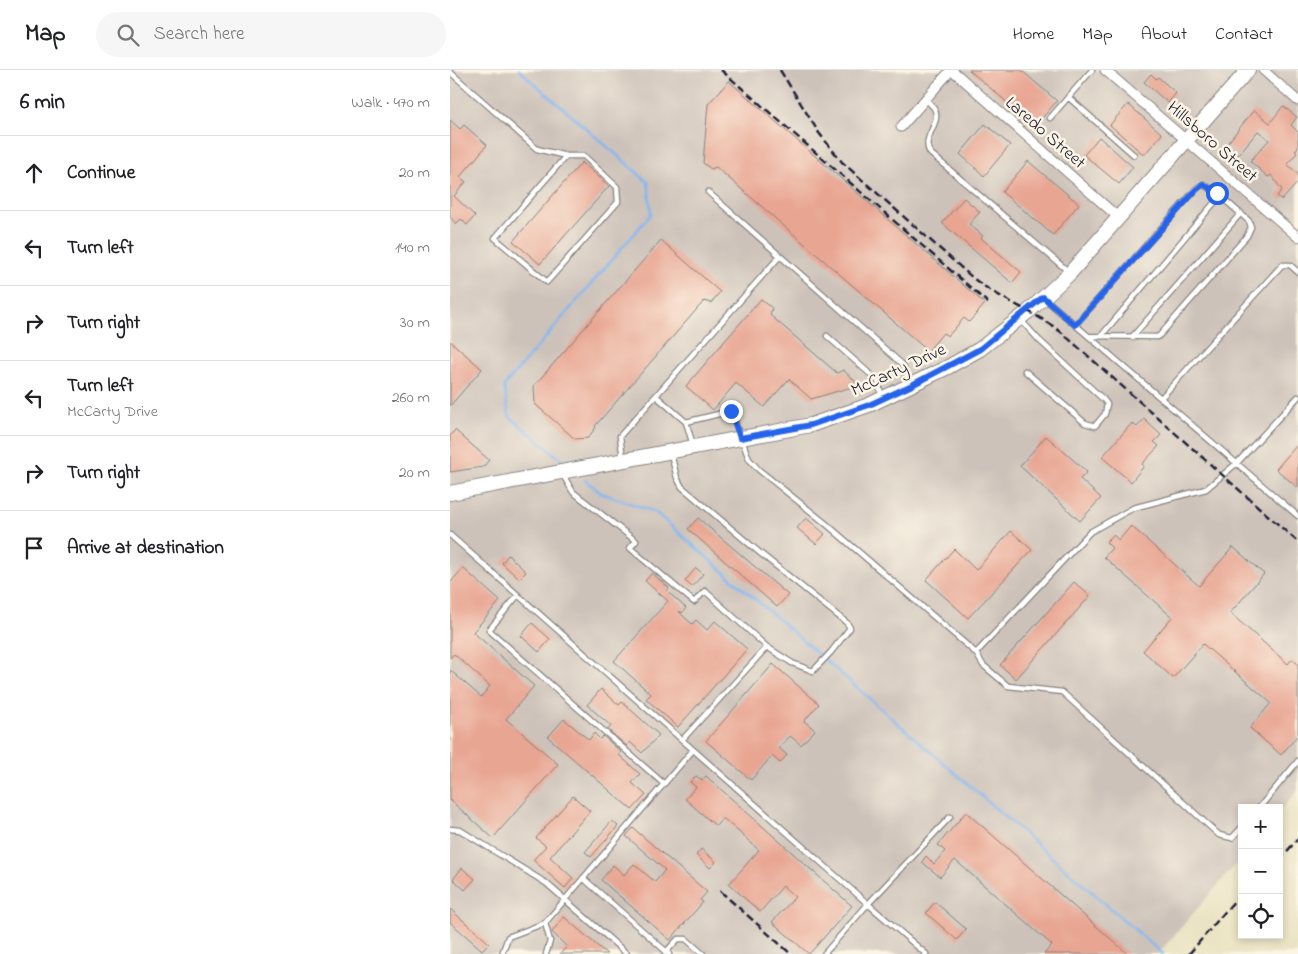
<!DOCTYPE html>
<html lang="en">
<head>
<meta charset="utf-8">
<style>
  body { margin:0; font-family:"Indie Flower",sans-serif; background:#f6f6f6; color:#202124 }
  .controls { position:absolute; right:15px; bottom:15px; display:grid; overflow:hidden; border-radius:0px; box-shadow:0 2px 8px #0003 }
  .controls button { width:45px; height:45px; display:grid; place-items:center; padding:0; border:0; border-bottom:1px solid #e0e0e0; background:#fff; color:#202124; font:25px sans-serif }
  .stop { position:absolute; width:15px; height:15px; margin:-11px; border:4px solid #2563eb; border-radius:50%; background:#fff }
  .stop.end { background:#2563eb; border-color:#fff; box-shadow:0 1px 5px #0008 }
  .list { margin:0; padding:0; list-style:none }
  h2 { display:flex; justify-content:space-between; align-items:center; height:65px; margin:0; padding:0 20px; font-size:21px }
  h2 small { font-size:16px; font-weight:400; color:#757577 }
  .list li { display:grid; grid-template-columns:32px 1fr auto; gap:15px; align-items:center; box-sizing:border-box; height:75px; padding:0 20px; border-top:1px solid #e0e0e0 }
  .list b { display:block; font-size:19px; white-space:nowrap }
  .list p { margin:0; font-size:16px; white-space:nowrap; color:#757577 }
  .list em { font-size:16px; font-style:normal; color:#757577 }
  .icon { flex:none; width:28px; height:28px; fill:none; stroke:currentColor; stroke-width:2; stroke-linecap:round; stroke-linejoin:round }
  .map { position:relative; flex:none; width:848px; height:884px; overflow:hidden }
  header { display:flex; align-items:center; gap:30px; box-sizing:border-box; height:70px; padding:0 25px; background:#fff; border-bottom:1px solid #e0e0e0 }
  header strong { font-size:24px }
  nav { display:flex; gap:28px; margin-inline-start:auto; font-size:18px }
  .search { width:350px; height:45px; background:#f6f6f6; display:flex; align-items:center; gap:12px; box-sizing:border-box; padding:0 18px; border-radius:28px; color:#757577; font-size:19px }
  main { display:flex }
  aside { flex:1; background:#fff }
  .map>svg:first-child { display:block }
  .industrial { fill:#cdc2b9 }
  .lines { fill:none; stroke-linecap:round; stroke-linejoin:round }
  .stream { stroke:#80b7f0; stroke-width:2.5 }
  .building { fill:#e8a592 }
  .service-casing { stroke:#86827e; stroke-width:7 }
  .minor-casing { stroke:#86827e; stroke-width:11 }
  .primary-casing { stroke:#86827e; stroke-width:16 }
  .service { stroke:#fff; stroke-width:4.5 }
  .minor { stroke:#fff; stroke-width:9 }
  .primary { stroke:#fff; stroke-width:14 }
  .rail { stroke:#22223b; stroke-width:2.5; stroke-dasharray:8 4; stroke-linecap:butt }
  .route { stroke:#2563eb; stroke-width:6 }
  .labels { text-anchor:middle; stroke-width:5; stroke-linejoin:round; paint-order:stroke }
  .street-label { font-size:18px; fill:#22223b; stroke:#fcf5e5 }
</style>
</head>
<body>
<header>
<strong>Map</strong>
<div class="search"><svg class="icon" aria-label="search" viewBox="0 0 24 24"><circle cx="10" cy="10" r="6"/><path d="M15 15l6 6"/></svg>Search here</div>
<nav><a>Home</a><a>Map</a><a>About</a><a>Contact</a></nav>
</header>
<main>
<aside>
<h2>6 min<small>Walk · 470 m</small></h2>
<ul class="list">
<li><svg class="icon" aria-label="ahead" viewBox="0 0 24 24"><path d="M12 20V5M6 11l6-6 6 6"/></svg><div><b>Continue</b></div><em>20 m</em></li>
<li><svg class="icon" aria-label="left" viewBox="0 0 24 24"><path d="M17 20v-9H6M10 6l-5 5 5 5"/></svg><div><b>Turn left</b></div><em>140 m</em></li>
<li><svg class="icon" aria-label="right" viewBox="0 0 24 24"><path d="M7 20v-9h11M14 6l5 5-5 5"/></svg><div><b>Turn right</b></div><em>30 m</em></li>
<li><svg class="icon" aria-label="left" viewBox="0 0 24 24"><path d="M17 20v-9H6M10 6l-5 5 5 5"/></svg><div><b>Turn left</b><p>McCarty Drive</p></div><em>260 m</em></li>
<li><svg class="icon" aria-label="right" viewBox="0 0 24 24"><path d="M7 20v-9h11M14 6l5 5-5 5"/></svg><div><b>Turn right</b></div><em>20 m</em></li>
<li><svg class="icon" aria-label="arrive" viewBox="0 0 24 24"><path d="M6 21V4h12l-3 4 3 4H6"/></svg><div><b>Arrive at destination</b></div></li>
</ul>
</aside>
<div class="map">
<svg width="848" height="884" viewBox="0 0 848 884">
  <rect width="100%" height="100%" fill="#fcf5e5"/>
  <filter id="ink" filterUnits="userSpaceOnUse"><feTurbulence type="fractalNoise" baseFrequency=".02" numOctaves="2"/><feDisplacementMap in="SourceGraphic" scale="10" xChannelSelector="R" yChannelSelector="G"/><feConvolveMatrix kernelMatrix="1 2 1 2 8 2 1 2 1" color-interpolation-filters="sRGB"/></filter>
  <filter id="wash" filterUnits="userSpaceOnUse"><feTurbulence type="fractalNoise" baseFrequency=".0096" numOctaves="4" result="noise"/><feDisplacementMap in="SourceGraphic" scale="20" xChannelSelector="R" yChannelSelector="G"/><feGaussianBlur stdDeviation="1.12" result="paint"/><feColorMatrix in="noise" values="0 0 0 0 0 0 0 0 0 0 0 0 0 0 0 0 0 1.4 0 .05"/><feComposite in="paint" operator="in"/></filter>
  <g filter="url(#wash)">
    <rect width="100%" height="100%" fill="#eae3c2"/>
    <path class="industrial" d="M0,0H848V720L829,742V738H792V787L708,884H0Z"/>
    <g class="lines">
      <path class="stream" d="M69,0L198,112L201,144L54,316L59,346L114,392
        M135,410L151,423L205,442L713,884"/>
    </g>
    <g id="blocks">
      <path class="building" d="M519,0H571L607,31L585,56Z
        M701,4L706,9L708,7L726,23L718,33L694,12Z
        M279,11L535,234L519,252L514,248L498,266L493,263L478,281L266,97L261,99L253,93L258,34Z
        M678,34L712,64L694,85L660,55Z
        M833,36L847,47L841,55L848,62V77L845,81L847,83L837,94L848,104V112L832,130L827,126L832,120L821,105L818,107L800,91L819,70L808,61L788,85L776,75L804,40L820,53Z
        M0,50L10,59L14,55L37,75L10,107L16,112L4,126L25,146L17,155L11,149L6,154L0,147Z
        M535,54L560,75L534,106L510,84Z
        M649,67L683,97L669,114L634,85Z
        M578,91L629,134L603,165L552,122Z
        M132,92L159,116L90,194L63,171Z
        M514,128L530,142L519,154L533,166L531,168L571,202L562,213L492,153Z
        M211,170L270,222L261,233L254,231L145,356L146,357L138,368L125,369L85,334L84,316Z
        M311,229L322,238L320,245L387,303L393,300L406,312L402,317L361,329L339,309L314,337L286,313L263,340L236,316Z
        M0,271L32,299L0,336Z
        M694,349L711,365L704,372L709,376L692,394L694,396L681,412L652,387L682,353L687,357Z
        M5,360L39,390L33,397L0,402V366Z
        M596,366L637,402L630,409L651,428L630,451L570,396Z
        M848,374V418L826,399Z
        M248,448L338,525L327,537L238,459Z
        M356,448L375,464L366,474L347,458Z
        M681,456L749,516L783,477L814,504L780,543L838,594L842,589L848,594V665L831,685L800,658L821,633L753,574L723,608L693,581L722,547L654,487L662,478L656,472L663,465L669,470Z
        M561,461L582,480L518,548L476,510L504,479L526,500Z
        M58,485L76,502L69,509L52,493Z
        M13,498L50,531L23,562L84,616L56,649L108,694L43,768L0,730V600L31,627L40,616L4,584L0,588V513Z
        M246,498L253,504L242,517L235,511Z
        M202,503L219,518L217,521L236,538L232,543L230,541L229,542L242,554L246,550L257,560L265,551L297,579L228,657L196,629L201,624L164,591L218,531L195,511Z
        M624,512L640,526L566,609L550,595Z
        M82,553L100,569L89,582L71,566Z
        M323,594L369,634L354,651L365,660L351,675L340,666L329,678L337,685L330,693L322,686L301,710L256,671Z
        M151,619L169,635L172,632L209,665L192,683L180,672L177,676L158,660L161,656L137,635Z
        M114,649L139,670L144,663L150,669L153,666L171,682L169,685L190,704L182,713L196,725L182,740L98,667Z
        M246,706L252,710L256,706L402,836L359,884L322,852L345,827L333,816L310,842L279,814L309,780L273,748L266,756L235,729L246,717L240,712Z
        M123,726L140,741L100,787L123,808L115,818L83,790L96,776L86,768Z
        M516,742L678,884H594L602,875L505,790L490,807L472,792L476,786L484,794L495,781L488,775Z
        M162,751L168,756L141,787L135,782Z
        M183,758L257,822L250,830L253,832L220,870L151,810L163,795L174,805L184,794L205,812L215,800L176,766Z
        M251,779L266,792L260,798L246,785Z
        M12,798L25,809L15,820L3,809Z
        M485,832L516,859L507,870L476,843Z
        M0,839L39,873L32,880L0,852Z
        M114,847L157,884H110L117,877L102,862Z"/>
    </g>
  </g>
  <g filter="url(#ink)">
    <use href="#blocks" fill-opacity="0" stroke="#86827e" stroke-width="1"/>
    <g class="lines">
      <defs>
        <path id="service" d="M0,2L87,79L116,86
          M618,27L684,85
          M475,29C478,32 482,35 484,38C493,53 470,67 480,83L619,202
          M600,48L642,0
          M116,86H134L167,117L168,132L97,212L45,168Z
          M258,122L453,295L459,313
          M594,228L848,446
          M570,249L589,270L654,330L657,334L655,344L645,356L635,353L575,301
          M625,255L746,119L753,114L767,123L799,151L801,157L797,166L710,265L707,267L638,266
          M377,266L428,311L432,328
          M651,266L770,126
          M682,267L791,143
          M206,326L236,352L243,375
          M711,328L832,195H840L848,202
          M236,352L281,341L299,389L309,400L374,452L526,583
          M221,384L227,408L232,417L310,483L397,553L400,558L381,582L363,601L342,593L317,577
          M173,389L170,366L330,186
          M113,405L123,422L186,471L180,478L244,532L255,521L317,577L232,670
          M0,465L418,834L374,884
          M68,525L39,560L214,714
          M809,738L848,691
          M792,757L782,768L769,765L612,622L558,616L533,595L526,583L640,462L683,438L756,419L787,393L848,327
          M0,759L10,760L96,813L177,884
          M133,808L219,884
          M95,853L100,871L96,884
          M215,883L228,869H236L253,884
          M52,884L58,867L95,853L243,680
          M476,884L418,834L500,747"/>
        <path id="minor" d="M502,0L669,148
          M655,0L848,167
          M813,0L848,31
          M451,57L501,0"/>
        <path id="primary" d="M0,423L361,355L419,335L498,297L530,279L579,241L620,203L798,0"/>
      </defs>
      <use href="#service" class="service-casing"/>
      <use href="#minor" class="minor-casing"/>
      <use href="#primary" class="primary-casing"/>
      <use href="#service" class="service"/>
      <use href="#minor" class="minor"/>
      <use href="#primary" class="primary"/>
      <path class="rail" d="M271,0L538,233
        M330,0L369,63L392,92L524,209C551,230 584,241 611,262L848,472
        M829,790L848,769
        M270,821L341,884
        M739,884L792,822"/>
    </g>
  </g>
  <g class="lines" filter="url(#ink)">
    <path class="route" d="M281,341L290,368L361,355L419,335L460,316L530,279L593,227L625,255L746,120L753,114L767,123"/>
  </g>
  <g class="labels">
    <g class="street-label">
      <text transform="translate(596 62) rotate(41)" y="6">Laredo Street</text>
      <text transform="translate(763 71) rotate(41)" y="6">Hillsboro Street</text>
      <text transform="translate(448 299) rotate(-25)" y="6">McCarty Drive</text>
    </g>
  </g>
</svg>
<div class="controls">
<button>+</button>
<button>−</button>
<button><svg class="icon" aria-label="locate" viewBox="0 0 24 24"><circle cx="12" cy="12" r="6"/><path d="M12 2v4M12 18v4M2 12h4M18 12h4"/></svg></button>
</div>
<div class="stop" style="left:767px;top:123px"></div>
<div class="stop end" style="left:281px;top:341px"></div>
</div>
</main>
</body>
</html>
